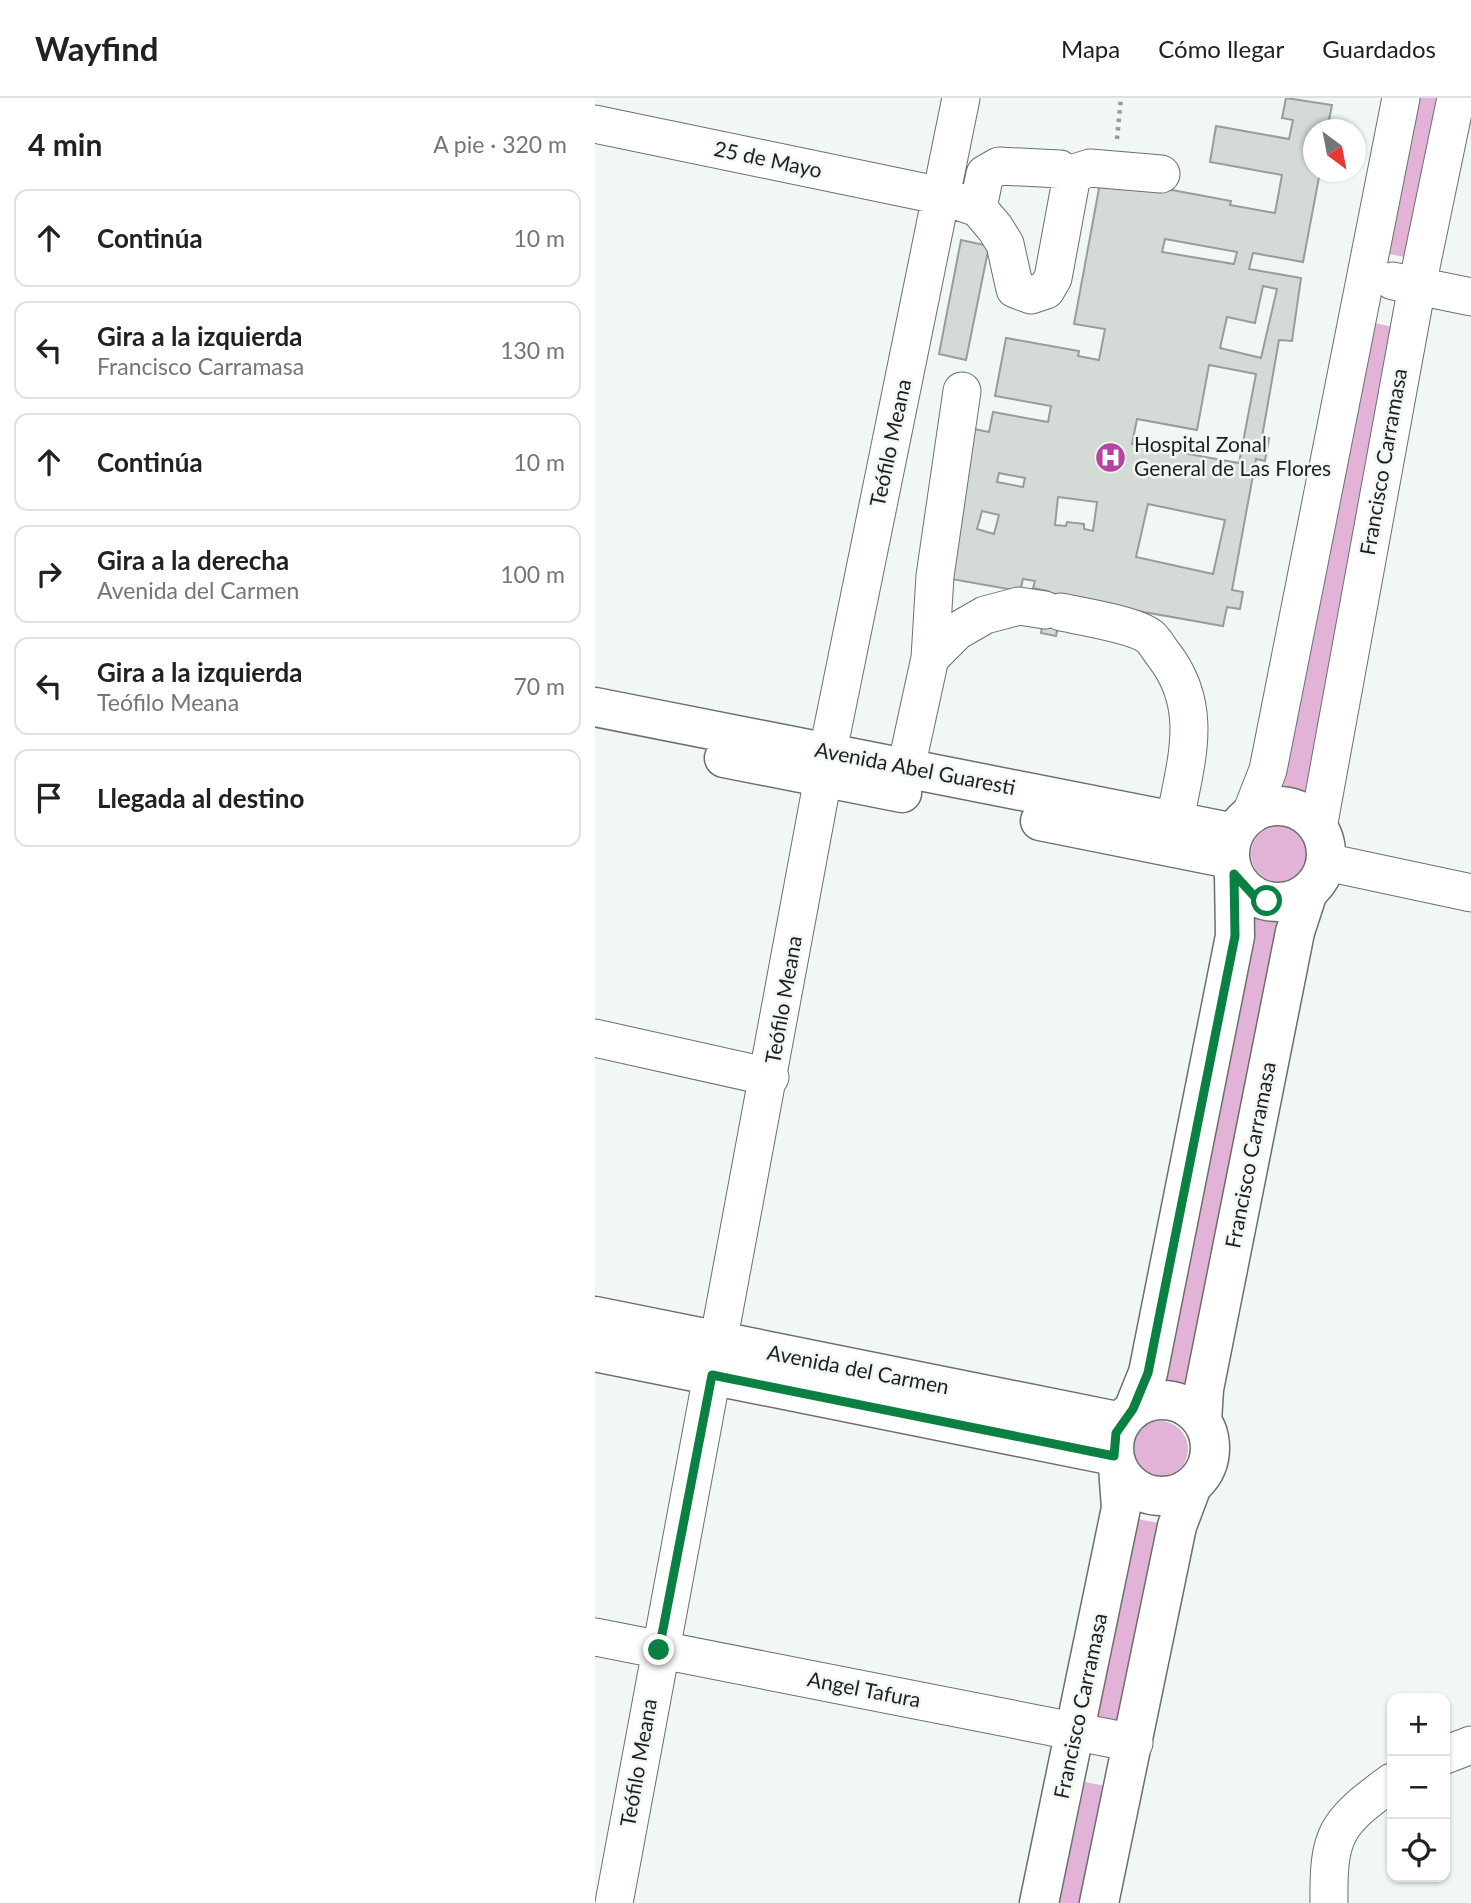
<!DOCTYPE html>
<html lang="es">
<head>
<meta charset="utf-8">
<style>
  body { margin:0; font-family:Lato,sans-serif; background:#f6f6f6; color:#202124 }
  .controls { position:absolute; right:21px; bottom:21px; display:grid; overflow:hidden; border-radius:14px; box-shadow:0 2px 5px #0004 }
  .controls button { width:63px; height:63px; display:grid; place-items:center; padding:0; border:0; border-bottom:2px solid #e0e0e0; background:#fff; color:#202124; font:35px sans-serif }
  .compass { position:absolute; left:708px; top:21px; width:63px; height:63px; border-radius:50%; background:#fff; box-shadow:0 2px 5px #0004; rotate:148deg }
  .stop { position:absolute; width:21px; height:21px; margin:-16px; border:5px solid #0b8043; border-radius:50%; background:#fff }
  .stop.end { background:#0b8043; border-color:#fff; box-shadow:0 2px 7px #0008 }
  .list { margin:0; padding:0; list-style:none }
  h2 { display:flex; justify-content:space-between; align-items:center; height:91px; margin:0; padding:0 28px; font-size:30px }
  h2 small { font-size:23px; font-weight:400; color:#757577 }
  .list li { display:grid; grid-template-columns:46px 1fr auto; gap:21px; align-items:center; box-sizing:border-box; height:98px; margin:0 14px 14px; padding:0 14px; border:2px solid #e0e0e0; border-radius:14px }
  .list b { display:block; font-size:26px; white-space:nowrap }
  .list p { margin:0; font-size:23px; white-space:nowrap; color:#757577 }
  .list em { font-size:23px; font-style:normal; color:#757577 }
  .icon { flex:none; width:38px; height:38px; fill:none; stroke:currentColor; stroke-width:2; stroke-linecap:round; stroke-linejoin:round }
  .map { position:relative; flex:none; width:876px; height:1805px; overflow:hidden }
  header { display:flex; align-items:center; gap:42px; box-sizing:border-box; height:98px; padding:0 35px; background:#fff; border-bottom:2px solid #e0e0e0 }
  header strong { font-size:33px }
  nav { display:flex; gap:38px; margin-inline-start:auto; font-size:24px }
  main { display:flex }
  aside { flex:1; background:#fff }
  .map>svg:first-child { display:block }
  .green { fill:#e2b2d7 }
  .building { fill:#d4dbd6; stroke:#979e99; stroke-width:2; fill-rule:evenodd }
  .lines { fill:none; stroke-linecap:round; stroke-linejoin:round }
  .minor-casing { stroke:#6a706c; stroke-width:39 }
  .major-casing { stroke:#6a706c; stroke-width:41 }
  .path { stroke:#969b97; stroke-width:4.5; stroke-dasharray:3.5 5; stroke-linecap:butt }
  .minor { stroke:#fff; stroke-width:37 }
  .major { stroke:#fff; stroke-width:38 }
  .route { stroke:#0b8043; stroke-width:9 }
  .labels { text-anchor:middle; stroke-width:5; stroke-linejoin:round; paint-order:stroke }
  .street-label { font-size:21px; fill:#1d201e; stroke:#f1f8f3 }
  .poi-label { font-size:21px; fill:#1d201e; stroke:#f1f8f3; text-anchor:start }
</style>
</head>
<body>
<header>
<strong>Wayfind</strong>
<nav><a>Mapa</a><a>Cómo llegar</a><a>Guardados</a></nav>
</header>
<main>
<aside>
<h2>4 min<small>A pie · 320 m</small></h2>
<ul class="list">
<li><svg class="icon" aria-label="ahead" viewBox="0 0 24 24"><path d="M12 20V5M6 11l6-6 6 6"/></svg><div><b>Continúa</b></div><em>10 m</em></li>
<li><svg class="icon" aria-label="left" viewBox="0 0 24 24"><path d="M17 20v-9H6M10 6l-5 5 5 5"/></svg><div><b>Gira a la izquierda</b><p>Francisco Carramasa</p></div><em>130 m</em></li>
<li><svg class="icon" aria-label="ahead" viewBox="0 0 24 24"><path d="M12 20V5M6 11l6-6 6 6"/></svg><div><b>Continúa</b></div><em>10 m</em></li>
<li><svg class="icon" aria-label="right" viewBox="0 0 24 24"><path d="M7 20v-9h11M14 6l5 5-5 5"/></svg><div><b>Gira a la derecha</b><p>Avenida del Carmen</p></div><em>100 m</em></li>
<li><svg class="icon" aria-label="left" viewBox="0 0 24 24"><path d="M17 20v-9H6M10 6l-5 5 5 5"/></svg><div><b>Gira a la izquierda</b><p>Teófilo Meana</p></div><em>70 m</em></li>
<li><svg class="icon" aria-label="arrive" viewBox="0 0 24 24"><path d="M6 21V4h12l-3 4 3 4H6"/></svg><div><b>Llegada al destino</b></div></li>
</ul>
</aside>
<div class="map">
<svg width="876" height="1805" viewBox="0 0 876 1805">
  <rect width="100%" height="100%" fill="#f1f8f3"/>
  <path class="green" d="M825,0H852L820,161L794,156Z
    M780,225L806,231L712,704L686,699Z
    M656 756a28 28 0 1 1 56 0a28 28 0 1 1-56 0Z
    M658,819L683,824L589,1297L563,1293Z
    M537 1351a28 28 0 1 1 56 0a28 28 0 1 1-56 0Z
    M537,1420L564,1425L526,1624L500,1619Z
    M490,1684L516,1689L491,1805H464Z"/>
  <path class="building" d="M691,0L737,7L732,32H718V74H725L708,164L658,155L654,171L706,180L697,243L684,242L667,339L674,340L670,363L661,361L637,492L648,494L645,511L632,509L628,528L469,500L461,538L446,535L453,493L438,490L440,483L428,481L425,493L345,479L369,329L394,334L398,314L453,324L456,308L400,298L411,240L484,253L483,258L504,262L510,231L479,226L505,85L549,93L550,87L636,103L635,107L680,115L687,77L615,64L621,28L694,41L698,22L687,20ZM570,141L642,154L639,166L567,154ZM668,188L682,191L666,260L625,250L632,219L660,225ZM614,267L661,276L644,365L537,346L542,321L602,332ZM404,375L430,380L428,389L402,384ZM463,399L502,404L498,433L489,431V426L472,424L471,428L460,427ZM553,406L630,422L618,476L541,459ZM387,413L404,417L399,436L382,431Z
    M366,142L394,148L371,262L344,256Z"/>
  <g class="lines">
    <defs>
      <path id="minor" d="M0,26L347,98L383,110L400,130L410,146L420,191L436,197L451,192L458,180L475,88L473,77L465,71L404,68L390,76L383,110
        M473,77L495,70L566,76
        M798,183L876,199
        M466,514C485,518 541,527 555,539C560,543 564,551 568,556C610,609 591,662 580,722
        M335,560L340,478L367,293
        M311,670L335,560L362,533L390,517L424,508L450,512
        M655,718L673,672L806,0
        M723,730L822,188L861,0
        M731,764L876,795
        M0,940L175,979
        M0,1539L539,1645
        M850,1657L876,1647
        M19,1805L233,653L366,0
        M734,1805C733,1735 741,1725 797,1684"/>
      <path id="major" d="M0,609L640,735
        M129,660L307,695
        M635 756a48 48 0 1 1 96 0a48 48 0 1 1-96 0Z
        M445,723L635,761
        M0,1218L527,1324
        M0,1254L519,1358
        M519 1350a48 48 0 1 1 96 0a48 48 0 1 1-96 0Z
        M538,1312L553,1275L640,838L639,776
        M607,1323L609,1291L700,834L713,794
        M444,1805L526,1410L523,1369
        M504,1805L582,1428L597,1388"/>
    </defs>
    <use href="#minor" class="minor-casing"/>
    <use href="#major" class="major-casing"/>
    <path class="path" d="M522,41L526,0"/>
    <use href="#minor" class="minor"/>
    <use href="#major" class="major"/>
  </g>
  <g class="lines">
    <path class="route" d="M64,1552L117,1277L519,1358L521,1335L538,1311L553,1275L640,838L639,776L659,798L672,803"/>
  </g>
  <defs>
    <symbol id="hospital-disc" viewBox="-11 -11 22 22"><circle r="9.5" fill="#b445a2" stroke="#f1f8f3"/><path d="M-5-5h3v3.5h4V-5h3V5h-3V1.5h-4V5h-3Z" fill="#fff"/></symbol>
  </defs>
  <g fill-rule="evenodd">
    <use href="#hospital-disc" x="498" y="342" width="35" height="35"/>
  </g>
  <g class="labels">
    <g class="street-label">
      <text transform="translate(173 62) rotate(12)" y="7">25 de Mayo</text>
      <text transform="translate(296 345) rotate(-78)" y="7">Teófilo Meana</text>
      <text transform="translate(789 364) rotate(-80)" y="7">Francisco Carramasa</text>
      <text transform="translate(320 671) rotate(11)" y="7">Avenida Abel Guaresti</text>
      <text transform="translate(189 902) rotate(-80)" y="7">Teófilo Meana</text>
      <text transform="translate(656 1057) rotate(-79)" y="7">Francisco Carramasa</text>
      <text transform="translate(263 1272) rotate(11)" y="7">Avenida del Carmen</text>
      <text transform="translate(269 1592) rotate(11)" y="7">Angel Tafura</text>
      <text transform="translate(486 1608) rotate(-78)" y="7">Francisco Carramasa</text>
      <text transform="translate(44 1665) rotate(-80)" y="7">Teófilo Meana</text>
    </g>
    <g class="poi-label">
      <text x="539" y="354">Hospital Zonal<tspan x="539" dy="24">General de Las Flores</tspan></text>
    </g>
  </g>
</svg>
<div class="controls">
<button>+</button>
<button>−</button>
<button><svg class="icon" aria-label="locate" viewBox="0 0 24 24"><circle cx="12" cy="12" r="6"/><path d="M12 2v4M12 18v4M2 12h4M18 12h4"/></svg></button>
</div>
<svg class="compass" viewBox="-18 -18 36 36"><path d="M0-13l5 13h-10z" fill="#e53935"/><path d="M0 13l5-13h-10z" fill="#757577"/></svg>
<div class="stop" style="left:672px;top:803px"></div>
<div class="stop end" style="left:64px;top:1552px"></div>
</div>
</main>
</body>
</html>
